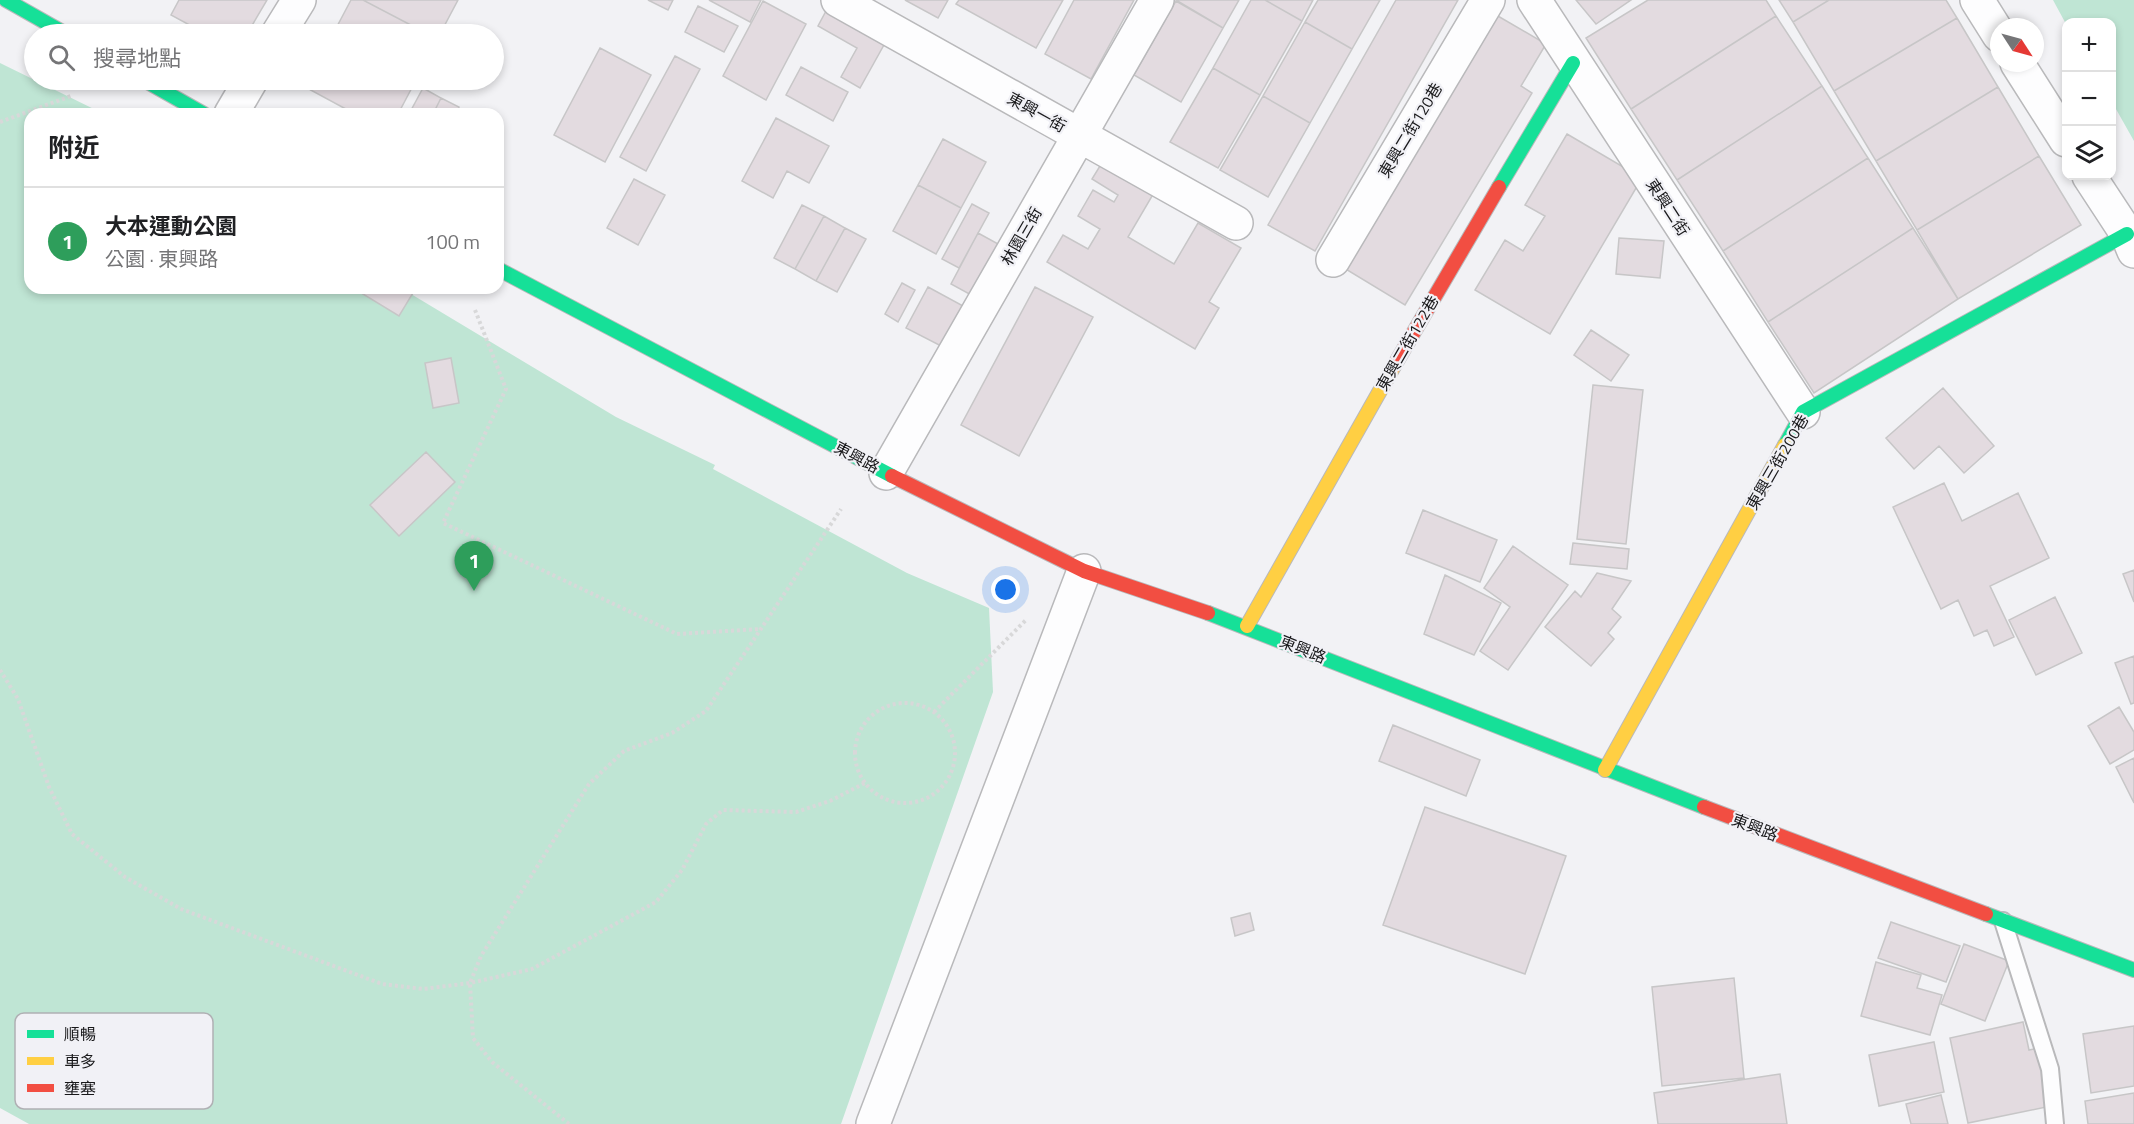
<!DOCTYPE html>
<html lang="zh-TW">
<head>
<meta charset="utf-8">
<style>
  body { margin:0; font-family:"Titillium Web","Noto Sans TC",sans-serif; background:#f2f2f2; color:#202124 }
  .controls { position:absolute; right:18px; top:18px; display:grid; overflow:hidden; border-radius:12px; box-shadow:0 3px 9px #0003 }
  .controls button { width:54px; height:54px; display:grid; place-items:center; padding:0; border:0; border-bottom:2px solid #e0e0e0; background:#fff; color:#202124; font:30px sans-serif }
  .compass { position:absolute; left:1990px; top:18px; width:54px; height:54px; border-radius:50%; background:#fff; box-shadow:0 3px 9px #0003; rotate:126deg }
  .you { position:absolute; left:1006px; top:590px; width:21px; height:21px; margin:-15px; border:4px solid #fff; border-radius:50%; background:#1a73e8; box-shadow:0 0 0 9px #1a73e833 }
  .badge { display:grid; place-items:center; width:39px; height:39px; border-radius:50%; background:#ea580c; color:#fff; font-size:20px; font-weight:700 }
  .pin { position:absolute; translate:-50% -50px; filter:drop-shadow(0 2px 3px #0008) }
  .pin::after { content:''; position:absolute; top:32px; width:21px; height:18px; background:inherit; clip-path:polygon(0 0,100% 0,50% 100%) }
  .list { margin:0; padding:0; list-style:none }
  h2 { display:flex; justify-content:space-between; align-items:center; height:78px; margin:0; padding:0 24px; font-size:26px }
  h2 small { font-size:20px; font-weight:400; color:#757577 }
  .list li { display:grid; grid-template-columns:39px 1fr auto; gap:18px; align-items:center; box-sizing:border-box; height:108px; padding:0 24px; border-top:2px solid #e0e0e0 }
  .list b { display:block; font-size:22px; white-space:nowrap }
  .list p { margin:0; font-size:20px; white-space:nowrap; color:#757577 }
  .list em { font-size:20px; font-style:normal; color:#757577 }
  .icon { flex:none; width:33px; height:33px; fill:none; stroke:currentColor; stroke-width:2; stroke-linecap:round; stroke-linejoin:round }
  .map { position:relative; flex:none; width:2134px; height:1124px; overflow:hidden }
  .search { position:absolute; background:#fff; box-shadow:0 3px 9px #0003; left:24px; top:24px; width:480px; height:66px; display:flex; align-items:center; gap:15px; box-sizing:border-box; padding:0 21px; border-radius:33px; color:#757577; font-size:22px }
  .panel { position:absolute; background:#fff; box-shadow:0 3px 9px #0003; left:24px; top:108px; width:480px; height:186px; border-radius:18px }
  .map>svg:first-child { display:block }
  .green { fill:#bfe5d4 }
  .building { fill:#e3dbe0; stroke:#c7c6c7; stroke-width:1.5 }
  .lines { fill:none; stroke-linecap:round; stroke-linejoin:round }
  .lane-casing { stroke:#b9b9bb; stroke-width:20 }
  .street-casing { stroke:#b9b9bb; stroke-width:36 }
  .fast-casing { stroke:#b9b9bb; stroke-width:16 }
  .slow-casing { stroke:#b9b9bb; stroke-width:16 }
  .jam-casing { stroke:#b9b9bb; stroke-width:16 }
  .path { stroke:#d8d8d9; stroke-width:4; stroke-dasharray:3 3; stroke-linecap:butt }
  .lane { stroke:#fdfdfe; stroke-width:16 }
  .street { stroke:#fdfdfe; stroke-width:33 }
  .fast { stroke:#16e098; stroke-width:14 }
  .slow { stroke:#ffcf43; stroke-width:14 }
  .jam { stroke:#f24e42; stroke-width:14 }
  .labels { text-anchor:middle; stroke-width:4.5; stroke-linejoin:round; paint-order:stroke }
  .street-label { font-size:16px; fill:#18181a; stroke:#f1f1f6 }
  .key { fill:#f1f1f6; stroke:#b0b0b4; stroke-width:1.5 }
  .key-label { font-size:16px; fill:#18181a }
</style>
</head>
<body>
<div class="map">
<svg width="2134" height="1124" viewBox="0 0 2134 1124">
  <rect width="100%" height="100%" fill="#f2f2f5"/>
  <path class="green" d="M2053,0H2134V141L2112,102V22L2066,24Z
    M0,63L104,114H30V288H401L616,417L715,465L713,469L907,573L989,608L993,692L841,1124H29L0,1108Z"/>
  <path class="building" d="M179,0H267L247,34H206L171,15Z
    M351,0H363L428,34H333Z
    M363,0H458L440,34H428Z
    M648,0H673L668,10Z
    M709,0H761L750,22Z
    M905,0H948L938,18Z
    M959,0H1063L1036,48L956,4Z
    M1074,0H1134L1091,79L1045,54Z
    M1176,0H1239L1223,28Z
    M1251,0H1265L1302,21L1260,95L1213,68Z
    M1265,0H1313L1302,21Z
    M1318,0H1380L1352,49L1305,22Z
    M1396,0H1458L1315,251L1268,225Z
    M1576,0H1631L1596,24Z
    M1648,0H1766L1776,16L1631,109L1586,38Z
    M1779,0H1829L1793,22Z
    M1829,0H1946L1957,18L1834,91L1793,22Z
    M763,1L806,24L766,100L723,76Z
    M1176,1L1223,28L1181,102L1134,75Z
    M698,6L738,26L724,52L685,32Z
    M826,11L885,43L860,88L841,77L857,48L818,26Z
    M1491,12L1546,44L1521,86L1532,93L1405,305L1339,265Z
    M1776,16L1822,86L1677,180L1631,109Z
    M1957,18L1998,87L1876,161L1834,91Z
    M1305,22L1352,49L1310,123L1263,96Z
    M600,48L651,75L605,162L554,135Z
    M675,56L700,69L646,171L620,157Z
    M801,67L848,92L833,121L786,95Z
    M1213,68L1260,95L1218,168L1170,142Z
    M309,80H416L398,114H355L305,87Z
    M1822,86L1868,158L1723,251L1677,180Z
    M1998,87L2039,156L1917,230L1876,161Z
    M423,88L441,98L433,114H409Z
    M1263,96L1310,123L1268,197L1220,170Z
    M441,98L459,107L456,114H433Z
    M776,118L829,146L809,183L787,171L773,198L742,181Z
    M1567,134L1642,178L1550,334L1475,290L1505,240L1523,251L1545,216L1525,205Z
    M943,139L986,162L961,208L918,185Z
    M2039,156L2081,225L1958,299L1917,230Z
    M1868,158L1913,228L1768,322L1723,251Z
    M1103,161L1155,191L1128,237L1174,264L1198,223L1241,248L1209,302L1219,308L1195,349L1047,262L1063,235L1088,249L1100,229L1078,216L1093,190L1114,202L1118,195L1092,179Z
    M634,179L665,195L638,245L607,228Z
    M918,185L961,208L936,254L893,231Z
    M972,204L989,213L959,268L942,259Z
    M802,205L824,216L795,269L774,258Z
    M824,216L845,228L816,281L795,269Z
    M845,228L866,239L837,292L816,281Z
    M1913,228L1958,299L1814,393L1768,322Z
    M978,233L1000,245L973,296L951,284Z
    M1619,238L1664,241L1660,278L1616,274Z
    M902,283L915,290L898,322L885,314Z
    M928,287L965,307L943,347L906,328Z
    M1035,287L1093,317L1019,456L961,425Z
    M353,288H416L399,316Z
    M1591,330L1629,355L1611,381L1574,355Z
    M451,358L459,403L433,408L425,363Z
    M1593,385L1643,390L1626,544L1577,539Z
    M1943,388L1994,446L1964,473L1939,446L1914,469L1886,438Z
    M426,452L455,482L399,536L370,505Z
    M1944,483L1962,521L2018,493L2049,558L1990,586L2014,637L1994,646L1987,630L1974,636L1958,600L1941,609L1893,507Z
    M1423,510L1497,540L1480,582L1406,553Z
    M1573,543L1629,549L1627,569L1570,564Z
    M1513,546L1568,585L1508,670L1480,651L1510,607L1484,588Z
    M2134,570V602L2123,574Z
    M1597,573L1631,581L1612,609L1621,617L1608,633L1614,639L1591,666L1545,627L1575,591L1581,597Z
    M1445,575L1501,603L1474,655L1424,634Z
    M2055,597L2082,653L2036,675L2009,620Z
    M2134,656V703L2131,704L2115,663Z
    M2119,707L2134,732V750L2110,764L2088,726Z
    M1393,725L1480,760L1466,796L1379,761Z
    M2134,758V803L2116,767Z
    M1425,807L1566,856L1525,974L1383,925Z
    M1250,913L1254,930L1235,936L1231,918Z
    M1891,922L1960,946L1946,982L1878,958Z
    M1964,944L2009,961L1985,1021L1941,1004Z
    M1876,962L1921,975L1917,988L1942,995L1930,1035L1861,1016Z
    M1734,978L1744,1078L1662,1086L1652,987Z
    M2023,1022L2029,1050L2039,1048L2051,1106L1968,1123L1950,1038Z
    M2134,1026V1086L2091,1093L2083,1034Z
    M1934,1042L1944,1092L1879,1106L1869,1055Z
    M1780,1074L1787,1124H1658L1654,1093Z
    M2134,1093V1124H2088L2085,1101Z
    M1941,1095L1948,1124H1911L1906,1104Z"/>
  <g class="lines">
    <defs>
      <path id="lane" d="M2003,921L2050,1069L2055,1124"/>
      <path id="street" d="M838,0L1236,223
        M1534,0L1803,412
        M1977,0L1999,35
        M278,34L299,0
        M2017,63L2066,140
        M231,114L251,80
        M2089,176L2127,234L2134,251
        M1333,260L1488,0
        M886,473L1157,0
        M873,1124L1084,571"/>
      <path id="fast" d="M6,0L66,34
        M144,80L204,114
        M1499,187L1573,63
        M498,269L892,476
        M1785,445L1803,412L2127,234
        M1208,613L1704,807
        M1986,914L2134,970"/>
      <path id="slow" d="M1247,626L1394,366
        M1605,770L1785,445"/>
      <path id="jam" d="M1394,366L1499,187
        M892,476L1084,571L1208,613
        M1704,807L1986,914"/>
    </defs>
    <use href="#lane" class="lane-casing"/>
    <use href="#street" class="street-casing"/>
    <use href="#fast" class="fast-casing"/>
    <use href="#slow" class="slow-casing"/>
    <use href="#jam" class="jam-casing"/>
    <path class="path" d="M0,122L71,96
      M475,310L506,389L443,523L677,634L760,629
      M0,670L18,699L49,787L72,834L125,877L181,909L382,984L423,989L470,983L532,969L656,902L682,870L706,824L723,810L796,812L830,801L865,783
      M855 753a50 50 0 1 1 100 0a50 50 0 1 1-100 0Z
      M934,712L1027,619
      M569,1124L492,1062L473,1038L470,983L481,956L589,784L624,751L672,733L706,711L841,509"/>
    <use href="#lane" class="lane"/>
    <use href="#street" class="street"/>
    <use href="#fast" class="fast"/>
    <use href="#slow" class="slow"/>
    <use href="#jam" class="jam"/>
  </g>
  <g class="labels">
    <g class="street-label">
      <text transform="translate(1037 112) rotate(29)" y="6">東興一街</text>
      <text transform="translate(1410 130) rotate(-59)" y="6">東興二街120巷</text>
      <text transform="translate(1668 207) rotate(57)" y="6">東興二街</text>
      <text transform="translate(1021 236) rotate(-60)" y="6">林園三街</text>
      <text transform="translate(1407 343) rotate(-60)" y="6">東興二街122巷</text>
      <text transform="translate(857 457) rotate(28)" y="6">東興路</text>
      <text transform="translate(1777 462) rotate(-60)" y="6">東興三街200巷</text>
      <text transform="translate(1303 649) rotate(22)" y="6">東興路</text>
      <text transform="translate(1755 827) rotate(21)" y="6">東興路</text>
    </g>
  </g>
  <rect x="15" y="1013" width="198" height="96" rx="9" class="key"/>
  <rect x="27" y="1030" width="27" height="8" fill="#16e098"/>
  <rect x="27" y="1057" width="27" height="8" fill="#ffcf43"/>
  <rect x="27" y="1084" width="27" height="8" fill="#f24e42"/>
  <g class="key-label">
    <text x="64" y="1040">順暢</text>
    <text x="64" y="1067">車多</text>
    <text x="64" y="1094">壅塞</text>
  </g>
</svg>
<div class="controls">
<button>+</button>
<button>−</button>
<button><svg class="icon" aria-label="layers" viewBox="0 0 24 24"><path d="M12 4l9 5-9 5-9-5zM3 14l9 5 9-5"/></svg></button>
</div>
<svg class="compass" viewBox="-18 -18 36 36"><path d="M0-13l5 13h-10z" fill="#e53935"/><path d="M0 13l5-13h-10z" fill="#757577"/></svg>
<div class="you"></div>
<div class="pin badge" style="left:474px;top:591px;background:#2e9e5b">1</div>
<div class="search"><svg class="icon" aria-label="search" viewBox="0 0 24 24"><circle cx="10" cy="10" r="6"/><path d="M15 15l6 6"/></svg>搜尋地點</div>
<section class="panel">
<h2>附近<small></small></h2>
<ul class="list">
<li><span class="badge" style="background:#2e9e5b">1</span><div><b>大本運動公園</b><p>公園 · 東興路</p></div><em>100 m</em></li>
</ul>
</section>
</div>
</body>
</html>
